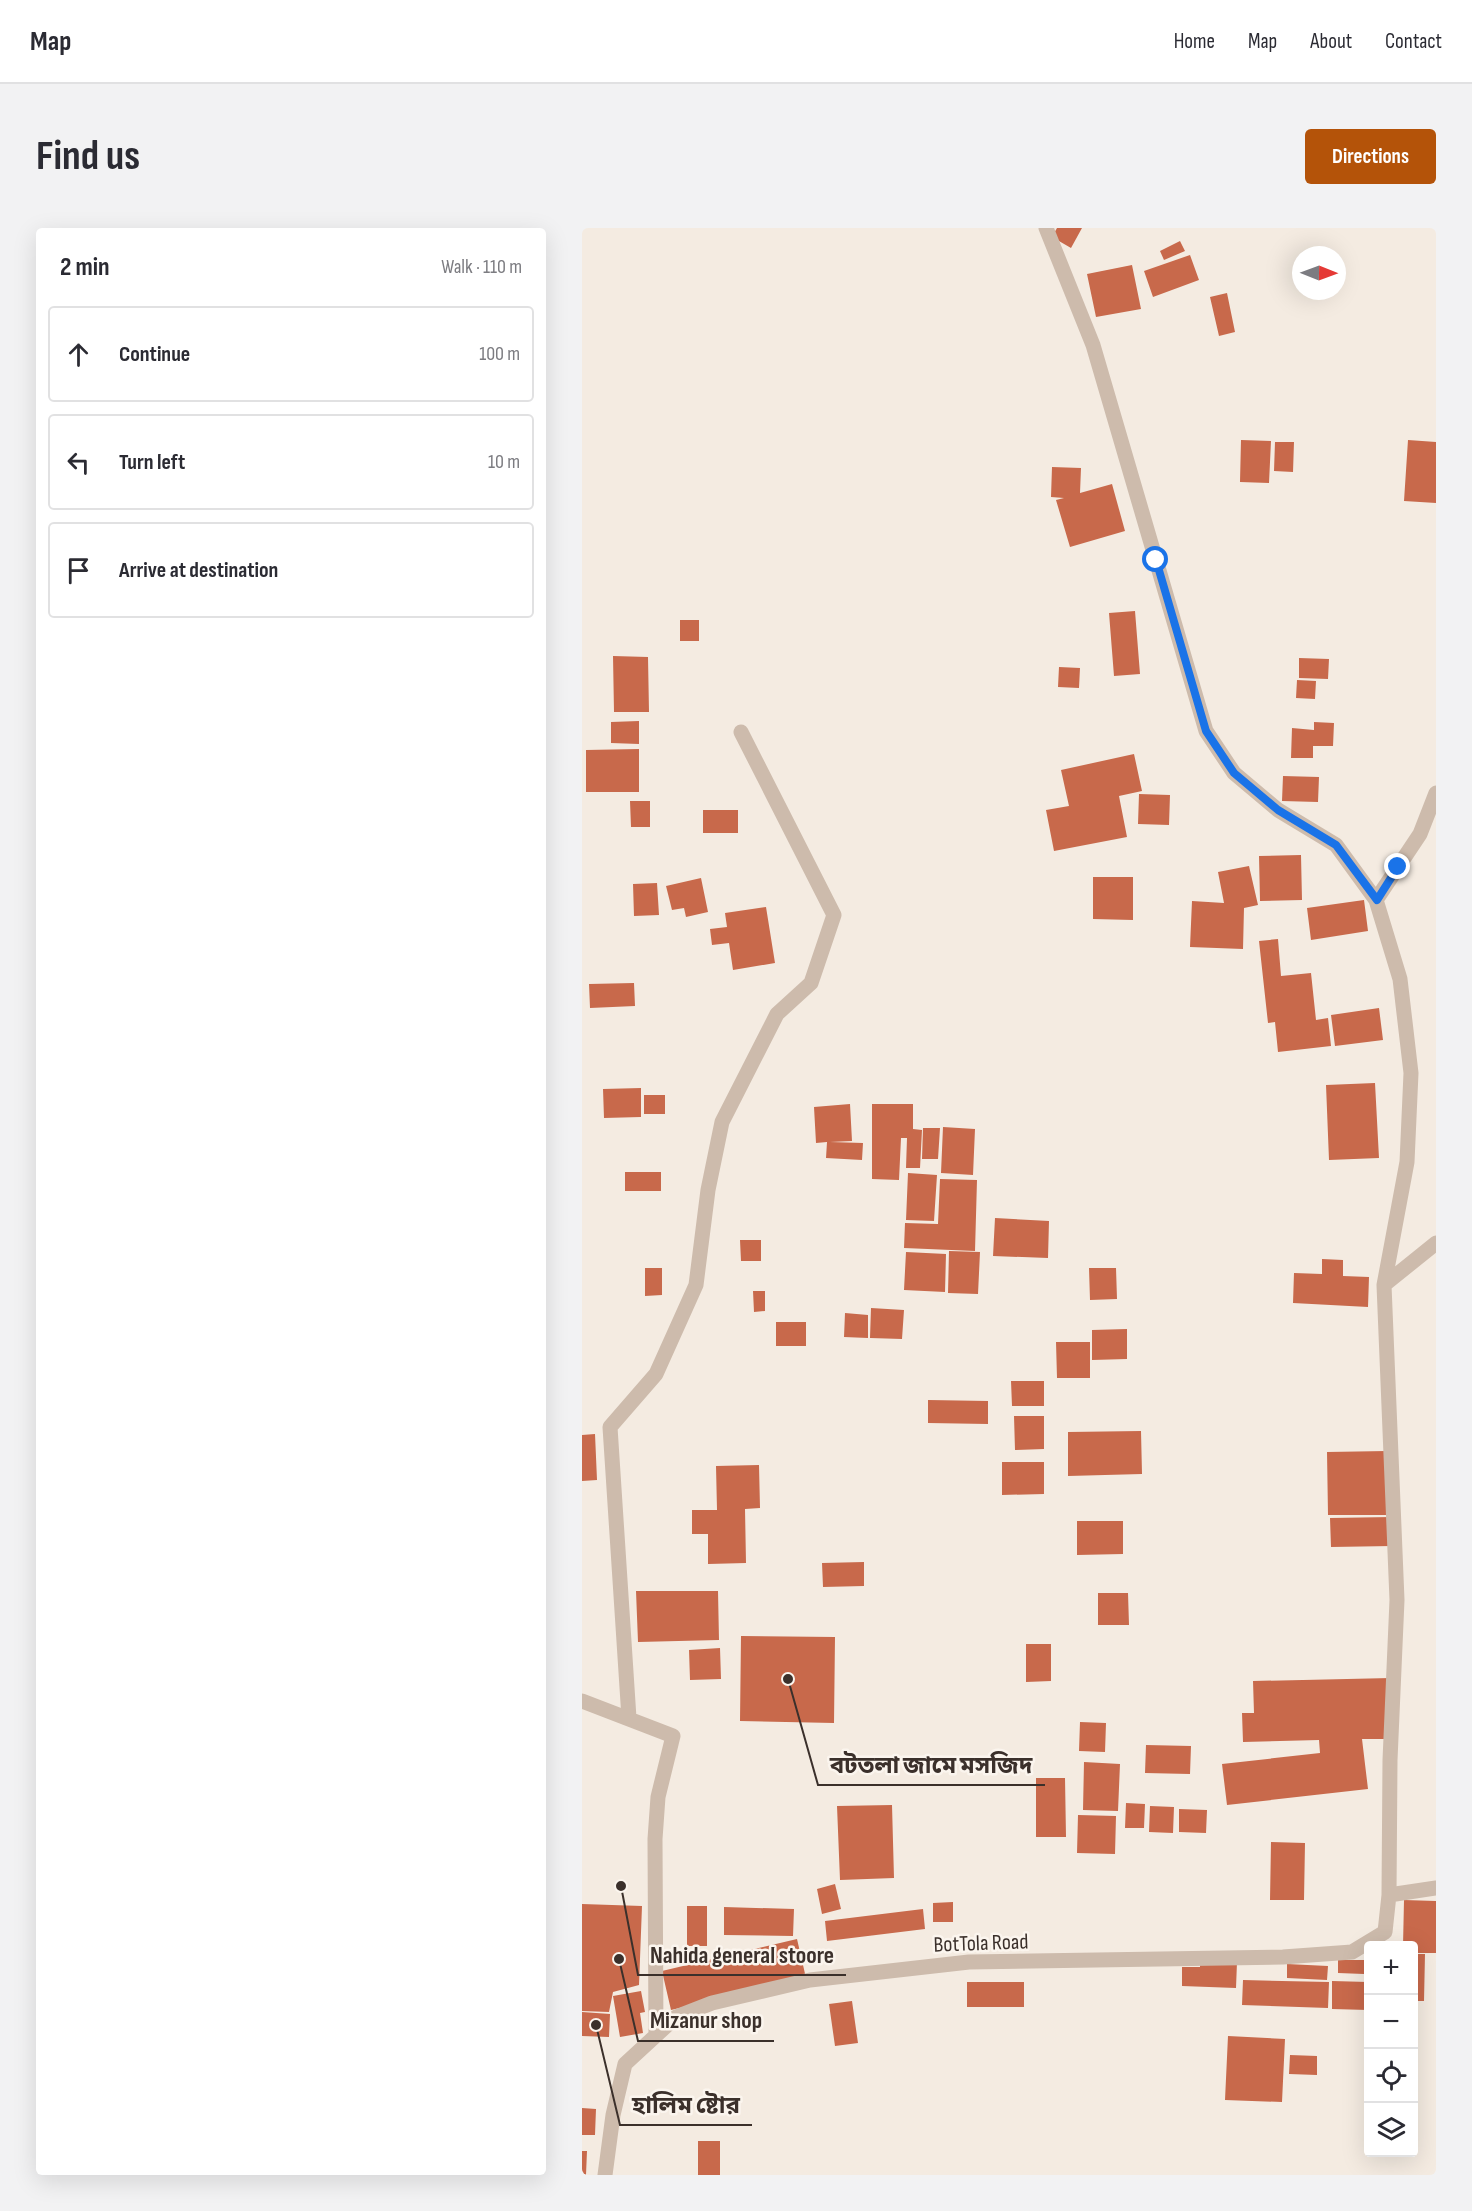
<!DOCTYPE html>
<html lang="en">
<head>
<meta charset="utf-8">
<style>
  body { margin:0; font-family:"Sofia Sans Condensed","Noto Sans Bengali",sans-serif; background:#f2f2f3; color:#2b2b33 }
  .controls { position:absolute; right:18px; bottom:18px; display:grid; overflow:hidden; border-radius:6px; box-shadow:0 6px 24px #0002 }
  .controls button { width:54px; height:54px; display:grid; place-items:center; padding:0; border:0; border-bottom:2px solid #e1e1e2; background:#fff; color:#2b2b33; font:30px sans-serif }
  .compass { position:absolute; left:710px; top:18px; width:54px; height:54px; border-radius:50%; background:#fff; box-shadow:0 6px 24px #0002; rotate:91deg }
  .stop { position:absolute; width:18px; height:18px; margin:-14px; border:4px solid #1a73e8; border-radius:50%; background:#fff }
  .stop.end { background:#1a73e8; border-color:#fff; box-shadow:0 2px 6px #0008 }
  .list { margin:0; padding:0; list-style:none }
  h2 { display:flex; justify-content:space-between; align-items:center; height:78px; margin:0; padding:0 24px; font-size:26px }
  h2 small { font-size:20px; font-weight:400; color:#7c7c81 }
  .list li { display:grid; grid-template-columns:39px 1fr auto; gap:18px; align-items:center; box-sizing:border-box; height:96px; margin:0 12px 12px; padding:0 12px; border:2px solid #e1e1e2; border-radius:6px }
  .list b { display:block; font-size:22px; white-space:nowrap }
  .list em { font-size:20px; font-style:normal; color:#7c7c81 }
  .icon { flex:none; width:33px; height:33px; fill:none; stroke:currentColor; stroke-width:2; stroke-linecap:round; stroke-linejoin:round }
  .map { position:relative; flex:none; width:854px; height:1947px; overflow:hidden; border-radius:6px }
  header { display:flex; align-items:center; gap:36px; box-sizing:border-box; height:84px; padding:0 30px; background:#fff; border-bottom:2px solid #e1e1e2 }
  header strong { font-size:28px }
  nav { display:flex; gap:33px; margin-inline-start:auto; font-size:21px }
  .intro { display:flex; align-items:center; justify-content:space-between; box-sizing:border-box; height:144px; padding:0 36px }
  h1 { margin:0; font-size:42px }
  .button { padding:15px 27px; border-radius:6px; background:#b45309; color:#fff; font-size:21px; font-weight:700 }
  main { display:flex; gap:36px; padding:0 36px }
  aside { flex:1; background:#fff; border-radius:6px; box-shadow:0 6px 24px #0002 }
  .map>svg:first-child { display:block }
  .building { fill:#c8694b }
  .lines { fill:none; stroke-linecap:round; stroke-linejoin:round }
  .minor { stroke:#cdbbac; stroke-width:15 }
  .route { stroke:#1a73e8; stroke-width:8 }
  .labels { text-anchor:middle; stroke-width:5; stroke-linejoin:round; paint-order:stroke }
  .street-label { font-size:22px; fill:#3b302b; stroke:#fbf5ee }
  .leader { fill:none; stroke:#3b302b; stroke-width:2 }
  .callout-dot { fill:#3b302b; stroke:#fbf5ee; stroke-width:2 }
  .callout-label { font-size:24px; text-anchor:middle; font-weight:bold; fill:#3b302b; stroke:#fbf5ee; stroke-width:5; stroke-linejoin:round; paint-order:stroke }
</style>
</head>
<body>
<header>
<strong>Map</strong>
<nav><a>Home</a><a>Map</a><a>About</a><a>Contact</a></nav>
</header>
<div class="intro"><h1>Find us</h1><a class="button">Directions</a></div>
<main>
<aside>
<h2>2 min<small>Walk · 110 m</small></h2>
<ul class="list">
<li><svg class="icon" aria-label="ahead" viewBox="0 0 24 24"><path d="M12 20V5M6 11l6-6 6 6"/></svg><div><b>Continue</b></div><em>100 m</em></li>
<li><svg class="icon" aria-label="left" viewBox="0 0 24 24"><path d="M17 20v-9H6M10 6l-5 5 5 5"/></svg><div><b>Turn left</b></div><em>10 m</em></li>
<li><svg class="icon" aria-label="arrive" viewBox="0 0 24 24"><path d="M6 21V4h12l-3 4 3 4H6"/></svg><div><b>Arrive at destination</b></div></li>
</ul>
</aside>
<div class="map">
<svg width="854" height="1947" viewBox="0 0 854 1947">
  <rect width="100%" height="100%" fill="#f4ebe1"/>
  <path class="building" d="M475,0H500L489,20L470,9Z
    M598,13L603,23L582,32L578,23Z
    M608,27L617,52L571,69L562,43Z
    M550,37L559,81L514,89L505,46Z
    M645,65L653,104L637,108L628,69Z
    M659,212L689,213L687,255L658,254Z
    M826,212L854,214V275L822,273Z
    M693,214H712L711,244L692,243Z
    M470,239L499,240L498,265L530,256L543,303L488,319L474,272L482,270L469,269Z
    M553,383L558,446L532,448L527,385Z
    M98,392H117V413H98Z
    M31,428L66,429L67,484H32Z
    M717,430L747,431L746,451L717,450Z
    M477,439L498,440L497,460L476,459Z
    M715,452L734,453L733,471L714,470Z
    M57,493V516L29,515V494Z
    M732,494L752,495L751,518H731V530H709L710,500L732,502Z
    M57,521V564H4V522Z
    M552,526L560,563L537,568L545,609L472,623L464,582L487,578L479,542Z
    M701,548L737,549L736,574L700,573Z
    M557,566L588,567L587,597L556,596Z
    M48,573H68V599H49Z
    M121,582H156V605H121Z
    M719,627L720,672L678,673L677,628Z
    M667,638L676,677L662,680L661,721L608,719L610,673L642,675L636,644Z
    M511,649H551V692L511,691Z
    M119,650L126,684L104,689L102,680L90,682L84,658Z
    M75,655L77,687L52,688L51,656Z
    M782,672L786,703L729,712L725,680Z
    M184,679L193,735L151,742L147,715L130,717L128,701L145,699L143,685Z
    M696,711L699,748L729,745L734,792L746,790L749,818L696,824L693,794L686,795L677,713Z
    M52,755L53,778L8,780L7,756Z
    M797,780L801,812L753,818L749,787Z
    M793,855L797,930L747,932L744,857Z
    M59,860V889L22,890L21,861Z
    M62,867H83V886H62Z
    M268,876L270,913L248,914L281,915L280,932L244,930L245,914L234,915L232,879Z
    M290,876H331V901L340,902L338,940H324L325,910H319L317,952L290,951Z
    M361,899L393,901L391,947L359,945Z
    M341,900H358L356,931H340Z
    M43,944H79V963H43Z
    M326,945L355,947L352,993L324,992Z
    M358,951L395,952L393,1023L322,1020L323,995L356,996Z
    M413,990L467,993L466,1030L411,1028Z
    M158,1012H179V1033H159Z
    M367,1023L398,1024L396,1066L366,1065Z
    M324,1024L364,1026L363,1064L322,1062Z
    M740,1031L761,1032V1048L787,1049L786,1079L711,1075L712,1045L740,1046Z
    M63,1040H80V1067L63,1068Z
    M507,1040H534L535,1071L508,1072Z
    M171,1063H183V1083L172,1084Z
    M289,1080L322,1082L320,1111L288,1110Z
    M263,1085L286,1087V1110L262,1109Z
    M194,1094H224V1118H194Z
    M545,1101V1131L510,1132V1102Z
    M474,1114H508V1150H475Z
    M429,1153H462V1178H430Z
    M346,1172L406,1173V1196L346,1195Z
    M432,1188H462V1221L433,1222Z
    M559,1203L560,1246L486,1248V1204Z
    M13,1206L15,1252L0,1253V1207Z
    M805,1223V1287H746L745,1224Z
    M420,1234H462V1266L420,1267Z
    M177,1237L178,1280L163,1281L164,1335L126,1336V1306H110V1282H135L134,1238Z
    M810,1289V1318L749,1319L748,1290Z
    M495,1293H541V1326L495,1327Z
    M282,1334V1358L241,1359L240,1335Z
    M54,1363H136L137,1412L56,1414Z
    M516,1365H546L547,1397H516Z
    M159,1408L253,1409L252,1495L158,1493Z
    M444,1416H469V1453L444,1454Z
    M138,1420L139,1451L108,1452L107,1422Z
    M809,1450L811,1511H780L786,1561L645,1577L640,1536L738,1525L737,1512L661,1514L660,1485H672L671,1453Z
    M498,1494L524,1495L523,1524L497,1523Z
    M564,1517L609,1518L608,1546L563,1545Z
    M502,1534L538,1536L536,1583L501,1582Z
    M454,1550H483L484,1609H454Z
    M544,1575L563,1576L562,1600H543Z
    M310,1577L312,1650L258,1652L255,1578Z
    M568,1578L592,1579L591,1605L567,1604Z
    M597,1581L625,1582L624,1605L597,1604Z
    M496,1587L534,1588L533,1626L495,1625Z
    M689,1614L723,1615L722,1672H688Z
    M253,1656L259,1681L240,1686L235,1661Z
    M822,1672L854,1673V1725H832V1718H821Z
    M371,1674V1694H351V1675Z
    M0,1676L60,1678L57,1757L31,1764L27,1784L0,1783Z
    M105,1678H125V1718H105Z
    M142,1679L212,1681L211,1708L142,1707Z
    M341,1681L343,1701L245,1713L243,1693Z
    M215,1711L224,1750L89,1782L80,1743Z
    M832,1726H843L842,1773H832Z
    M756,1732H782V1746L756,1745Z
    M618,1733L655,1734L654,1760L600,1758V1739H618Z
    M705,1736L746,1738L745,1752L705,1750Z
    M661,1752L747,1754L746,1780L660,1777Z
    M750,1753L786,1754V1782L750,1781Z
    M385,1754H442V1779H385Z
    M59,1763L63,1784L58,1785L61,1805L38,1809L31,1768Z
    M270,1773L276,1815L253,1818L247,1776Z
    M0,1784L28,1786L27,1809L0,1808Z
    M646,1808L703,1811L700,1874L643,1872Z
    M708,1827L735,1828V1847L707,1846Z
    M0,1880L14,1881L13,1907H0Z
    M116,1913H138V1947H116Z
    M0,1923H5L4,1947H0Z"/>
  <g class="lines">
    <path class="minor" d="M464,0L511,117L624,503L652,545L696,582L754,617L794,672L818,751L829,845L825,934L802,1057L815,1372L808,1532L807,1667
      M794,672L838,606L854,565
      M802,1057L854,1015
      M0,1473L91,1508L76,1569L73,1611L74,1807
      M47,1490L28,1199L74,1146L114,1057L126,962L140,894L195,786L229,755L252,687L159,504
      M23,1947L31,1887L43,1836L94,1789L130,1775L228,1752L387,1734L701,1729L770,1724L803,1704L807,1667L854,1660"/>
  </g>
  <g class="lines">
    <path class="route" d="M574,332L624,503L652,545L696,582L754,617L795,672L816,639"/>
  </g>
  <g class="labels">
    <g class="street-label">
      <text transform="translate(399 1714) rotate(-2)" y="8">BotTola Road</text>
    </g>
  </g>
  <path class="leader" d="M206 1451L236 1557H463M39 1658L56 1747H264M37 1731L56 1813H192M14 1797L38 1897H170"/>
  <g class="callout-dot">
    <circle cx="206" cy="1451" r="6"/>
    <circle cx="39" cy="1658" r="6"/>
    <circle cx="37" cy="1731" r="6"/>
    <circle cx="14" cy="1797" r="6"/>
  </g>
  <g class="callout-label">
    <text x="349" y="1545">বটতলা জামে মসজিদ</text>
    <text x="160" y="1735">Nahida general stoore</text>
    <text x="124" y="1800">Mizanur shop</text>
    <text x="104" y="1885">হালিম ষ্টোর</text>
  </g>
</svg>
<div class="controls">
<button>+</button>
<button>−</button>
<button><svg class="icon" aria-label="locate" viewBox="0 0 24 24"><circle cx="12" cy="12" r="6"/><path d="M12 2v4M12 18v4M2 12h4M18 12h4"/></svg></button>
<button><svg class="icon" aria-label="layers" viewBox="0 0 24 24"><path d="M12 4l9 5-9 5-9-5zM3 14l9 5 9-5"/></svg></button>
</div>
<svg class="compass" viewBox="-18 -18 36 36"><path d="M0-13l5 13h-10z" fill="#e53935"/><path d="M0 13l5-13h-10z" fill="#7c7c81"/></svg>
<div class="stop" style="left:574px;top:332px"></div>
<div class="stop end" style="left:816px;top:639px"></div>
</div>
</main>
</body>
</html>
